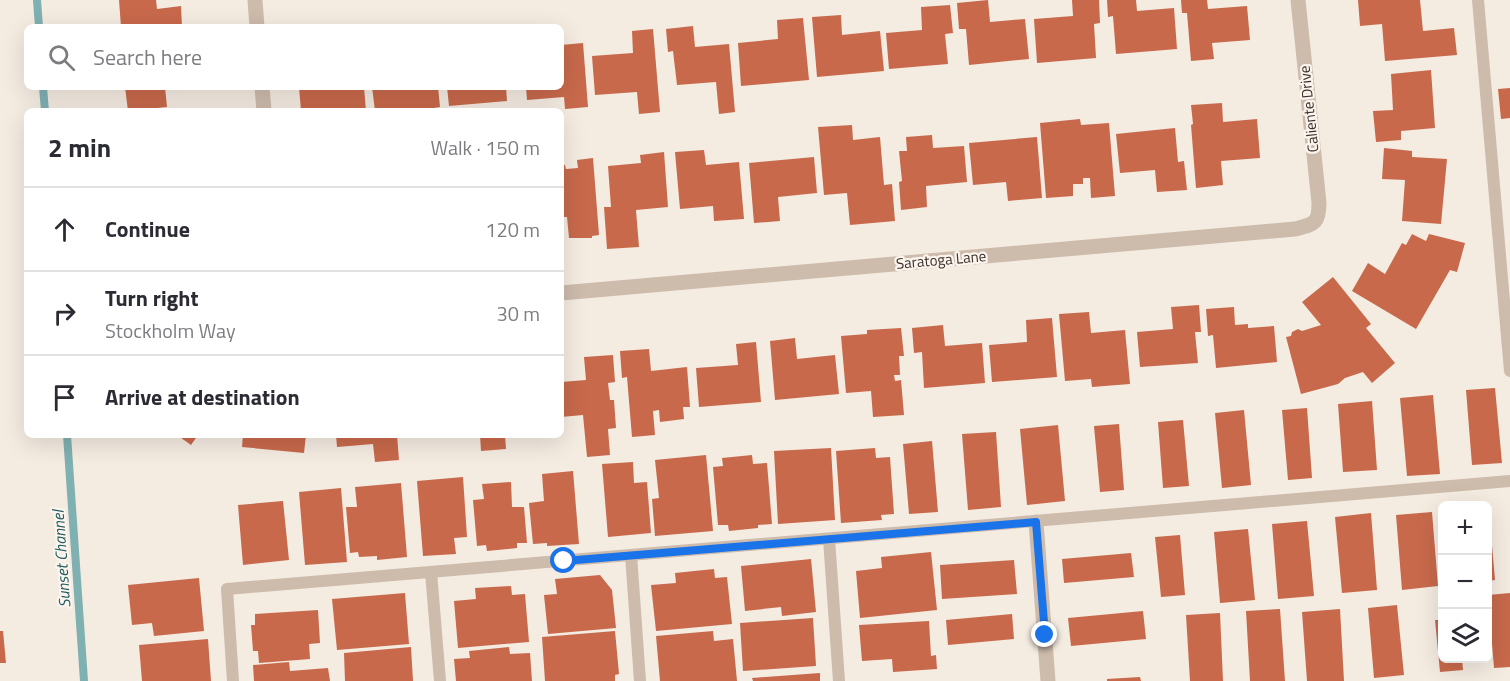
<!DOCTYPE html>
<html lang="en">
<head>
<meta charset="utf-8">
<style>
  body { margin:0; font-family:"Titillium Web",sans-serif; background:#f7f7f7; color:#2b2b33 }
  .controls { position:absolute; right:18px; bottom:18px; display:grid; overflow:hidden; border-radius:9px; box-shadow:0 6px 24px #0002 }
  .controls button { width:54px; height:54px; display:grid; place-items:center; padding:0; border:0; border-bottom:2px solid #e1e1e2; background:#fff; color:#2b2b33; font:30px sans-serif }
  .stop { position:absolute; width:18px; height:18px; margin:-14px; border:4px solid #1a73e8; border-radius:50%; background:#fff }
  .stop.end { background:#1a73e8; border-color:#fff; box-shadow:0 2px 6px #0008 }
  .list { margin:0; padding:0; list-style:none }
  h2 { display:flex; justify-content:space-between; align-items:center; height:78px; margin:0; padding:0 24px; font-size:26px }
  h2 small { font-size:20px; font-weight:400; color:#7c7c81 }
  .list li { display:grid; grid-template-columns:39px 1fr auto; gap:18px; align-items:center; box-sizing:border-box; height:84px; padding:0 24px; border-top:2px solid #e1e1e2 }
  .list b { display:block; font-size:22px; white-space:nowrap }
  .list p { margin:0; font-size:20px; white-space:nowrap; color:#7c7c81 }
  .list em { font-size:20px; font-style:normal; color:#7c7c81 }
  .icon { flex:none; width:33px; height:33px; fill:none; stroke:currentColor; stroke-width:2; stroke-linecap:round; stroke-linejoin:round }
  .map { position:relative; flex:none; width:1510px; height:681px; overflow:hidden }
  .search { position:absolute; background:#fff; box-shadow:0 6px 24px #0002; left:24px; top:24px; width:540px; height:66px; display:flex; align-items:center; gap:15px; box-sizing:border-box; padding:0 21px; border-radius:9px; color:#7c7c81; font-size:22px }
  .panel { position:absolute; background:#fff; box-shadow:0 6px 24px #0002; left:24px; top:108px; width:540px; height:330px; border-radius:9px }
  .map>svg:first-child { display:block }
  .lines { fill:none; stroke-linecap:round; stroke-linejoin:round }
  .stream { stroke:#7fb0b2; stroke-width:8 }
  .building { fill:#c8694b }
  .lane { stroke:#cdbbac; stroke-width:12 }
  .street { stroke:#cdbbac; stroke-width:15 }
  .route { stroke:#1a73e8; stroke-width:8 }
  .labels { text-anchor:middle; stroke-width:4.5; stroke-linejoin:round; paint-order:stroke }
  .street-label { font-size:15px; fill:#3b302b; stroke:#fbf5ee }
  .water-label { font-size:16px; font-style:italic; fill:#1f5a5e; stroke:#fbf5ee }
</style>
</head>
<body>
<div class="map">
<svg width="1510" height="681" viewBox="0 0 1510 681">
  <rect width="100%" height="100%" fill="#f4ebe1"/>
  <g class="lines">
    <path class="stream" d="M37,0L39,27
      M43,87L45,111
      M67,435L84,681"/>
  </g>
  <path class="building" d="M119,0H156L157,9L181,6L182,27H121Z
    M988,0L990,22L1025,19L1029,59L969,65L966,29H959L957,3Z
    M1072,0H1099L1100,23L1094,24L1096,58L1037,63L1034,19L1073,16Z
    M1107,0H1136L1137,11L1174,8L1177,49L1116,54L1113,16L1108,17Z
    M1181,0H1207L1208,9L1247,6L1250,40L1212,43L1214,59L1191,61L1187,13H1182Z
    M1358,0H1420L1423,31L1454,28L1457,55L1385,61L1382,24L1360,26Z
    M950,5L953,33L945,34L948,64L889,69L886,33L922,30L921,7Z
    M841,15L842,35L880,31L884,71L817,77L812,17Z
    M803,18L809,80L741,86L738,43L778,39L777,20Z
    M693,26L695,47L729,44L735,112L719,114L716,82L677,85L673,51L668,52L666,29Z
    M653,29L660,112L639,114L637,92L595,95L592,56L633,53L632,31Z
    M583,43L588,107L565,109L564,97L527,100L526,87H561V45Z
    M1431,70L1435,128L1401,131V140L1376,142L1373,111L1393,110L1391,74Z
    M125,87H165L167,107L128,111Z
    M299,87H364L366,111H301Z
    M372,87H438L440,107L434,108V111H375Z
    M447,87H506L507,101L449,106Z
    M1510,88V118L1501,119L1498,89Z
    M1222,103L1223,122L1257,119L1260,158L1221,161L1223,185L1196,188L1191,125L1193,124L1191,105Z
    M1080,119L1081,125L1109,123L1115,196L1091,198L1090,178H1083V184H1073V196L1046,198L1040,123Z
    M852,125L853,140L880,137L884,185L892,184L895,221L850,225L847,193L824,195L818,127Z
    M1175,128L1178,162L1184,161L1187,190L1157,192L1155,170L1120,173L1116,134Z
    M932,135L933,148L964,146L967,182L926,186L927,207L901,210L899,182L902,181L899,151H907L906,137Z
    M1037,137L1042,198L1008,201L1006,182L973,185L969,143Z
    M1384,148L1412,151V157L1447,159L1441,224L1402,221L1405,180L1382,179Z
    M704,150L706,165L739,162L744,219L714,221L713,206L680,209L675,152Z
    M664,152L668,207L636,210L639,247L607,249L604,207H611L608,166L641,163L640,155Z
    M814,157L817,193L778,197L780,221L754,223L749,163Z
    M593,158L599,235L592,236V238H569L567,217H561V165H565L566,169L578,168L577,160Z
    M1412,234L1426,241L1429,234L1465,243L1457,272L1450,270L1416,329L1352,291L1368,263L1385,274L1402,243L1406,245Z
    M1333,277L1371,324L1366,328L1395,363L1372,383L1363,372L1345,378L1338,384L1301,394L1286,337L1291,336L1292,332L1298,329L1302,331L1321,325L1302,302Z
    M1199,305L1201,332H1195L1198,363L1140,367L1137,332L1173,329L1171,307Z
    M1234,307L1235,325L1248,324V328L1274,326L1277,362L1216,368L1213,335L1208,336L1206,309Z
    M1089,312L1091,333L1125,330L1130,384L1092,387L1091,379L1065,381L1059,314Z
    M1052,318L1057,377L992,382L989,345L1027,342L1026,320Z
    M943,325L945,346L982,343L985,383L924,388L922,352L914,353L912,328Z
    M901,328L904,356H899L900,375H894L895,381L901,380L904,415L873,417L871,391L846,393L841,336L867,334V330Z
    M795,338L797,359L835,355L839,394L775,400L770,341Z
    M756,342L761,402L699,407L696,368L738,365L736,344Z
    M649,349L651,371L687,367L690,407H683L684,419L660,422L659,410L653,411L655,435L632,437L627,377L622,378L620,351Z
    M613,355L615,382L608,383L610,400H614L616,428L608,429L610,455L587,457L583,415L561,417V382L586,380L584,357Z
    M1495,388L1502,463L1472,465L1466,390Z
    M1433,395L1440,474L1407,476L1400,398Z
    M1372,401L1377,470L1343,472L1338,404Z
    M1307,408L1312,478L1288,480L1282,410Z
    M1244,410L1251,485L1222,488L1215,413Z
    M1183,420L1189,486L1163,488L1158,422Z
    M1119,424L1124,490L1100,492L1094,426Z
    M1058,425L1065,501L1027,505L1020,429Z
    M996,432L1001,507L968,510L962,434Z
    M177,435H198L191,445Z
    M243,435H306L304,453L242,447Z
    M336,435H397L399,460L375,462L373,444L337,447Z
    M480,435H505L506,449L481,451Z
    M932,441L938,512L909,514L903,444Z
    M831,448L835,520L778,524L774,451Z
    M875,448L876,458L890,457L894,514L881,515L882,520L841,523L836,451Z
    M706,455L713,531L655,536L652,499L659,498L655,460Z
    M752,455L753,464L767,463L772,524L758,525V528L729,531L728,525H718L713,467L723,466L722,458Z
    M633,462L634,483L647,482L651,533L608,537L602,464Z
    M573,471L579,544L547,546V543L533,544L529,503L544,501L542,474Z
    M463,477L467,537L454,538L456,554L423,556L417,481Z
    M511,482L512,507H524L527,543H517V548L487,551L486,545L477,546L473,500L484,499L482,484Z
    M401,483L407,557L377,560V556L359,557L358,552L350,553L346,507H357L355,487Z
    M341,488L347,562L305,565L299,492Z
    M283,501L289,560L243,565L238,505Z
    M1488,510H1489L1495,580L1488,581Z
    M1432,512L1438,586L1402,590L1396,515Z
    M1371,513L1377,590L1342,593L1335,517Z
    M1307,521L1314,596L1278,599L1272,524Z
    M1248,529L1255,600L1220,603L1214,532Z
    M1180,535L1185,595L1161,597L1155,537Z
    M931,552L937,610L860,618L856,571L882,568L881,557Z
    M1131,553L1134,577L1064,583L1062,559Z
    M811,559L816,612L782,616L781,607L745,611L741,566Z
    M1014,560L1017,594L942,599L940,565Z
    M714,569L715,578L727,577L732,624L656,631L651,585L676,583L675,573Z
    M600,575L612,590L616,628L548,634L544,595L557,594L555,579Z
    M199,578L204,631L154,636L152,623L132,625L128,585Z
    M511,586L512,595L525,594L529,642L458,648L454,601L476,599L475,588Z
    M405,593L409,644L337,650L332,599Z
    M1510,593V667L1494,668L1488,595Z
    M1397,605L1404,675L1374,678L1368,608Z
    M1280,609L1285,681H1250L1246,611Z
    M1340,609L1344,681H1307L1302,612Z
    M318,610L320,643L309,644L310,659L259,663L258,651H253L251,625H255V614Z
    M1143,611L1146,639L1071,646L1068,618Z
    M1220,613L1223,681H1190L1186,615Z
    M1012,614L1014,639L948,645L946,620Z
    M813,618L816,666L743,671L740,623Z
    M1435,620H1442V658H1462L1463,670L1440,672Z
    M929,621L931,656L936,655L937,669L893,672L892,659L862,661L859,625Z
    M0,631H3L6,663H0Z
    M615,631L619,674L615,675V681H545L542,637Z
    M713,631L714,641L733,639L737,681H660L656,636Z
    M208,639L211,681H142L139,645Z
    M411,647L413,681H345L344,653Z
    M509,647L510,654L530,653L532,681H456L454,659L470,658L469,651Z
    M289,662L290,671L328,668L330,681H254L253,665Z
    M820,673V681H753L752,678Z
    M1140,677L1141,681H1107V679Z"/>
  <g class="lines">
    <path class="lane" d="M1478,0L1510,371
      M829,539L839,681
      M631,555L640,681
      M431,572L440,681
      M233,681L227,589L1510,481"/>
    <path class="street" d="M255,0L257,27
      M262,87L264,111
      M561,293L1295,229C1314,224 1319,224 1319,203L1298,0
      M1036,522L1048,681"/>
  </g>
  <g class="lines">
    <path class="route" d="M564,561L1036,522L1045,635"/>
  </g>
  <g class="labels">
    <g class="street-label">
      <text transform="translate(1309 109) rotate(-96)" y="5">Caliente Drive</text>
      <text transform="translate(941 260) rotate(-5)" y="5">Saratoga Lane</text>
    </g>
    <g class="water-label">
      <text transform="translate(61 559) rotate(-94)" y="6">Sunset Channel</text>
    </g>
  </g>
</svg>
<div class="controls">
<button>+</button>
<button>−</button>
<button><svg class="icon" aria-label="layers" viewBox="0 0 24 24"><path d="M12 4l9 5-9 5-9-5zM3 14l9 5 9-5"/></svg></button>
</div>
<div class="stop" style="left:564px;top:561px"></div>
<div class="stop end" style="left:1045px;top:635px"></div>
<div class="search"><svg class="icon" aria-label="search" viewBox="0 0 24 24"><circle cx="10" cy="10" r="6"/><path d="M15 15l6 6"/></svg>Search here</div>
<section class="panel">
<h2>2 min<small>Walk · 150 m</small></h2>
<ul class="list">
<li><svg class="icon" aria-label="ahead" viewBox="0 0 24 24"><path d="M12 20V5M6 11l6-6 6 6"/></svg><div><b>Continue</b></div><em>120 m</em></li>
<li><svg class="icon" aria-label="right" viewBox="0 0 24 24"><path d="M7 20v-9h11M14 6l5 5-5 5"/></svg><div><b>Turn right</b><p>Stockholm Way</p></div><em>30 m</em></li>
<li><svg class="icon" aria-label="arrive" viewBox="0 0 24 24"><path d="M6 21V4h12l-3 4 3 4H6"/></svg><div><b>Arrive at destination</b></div></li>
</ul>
</section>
</div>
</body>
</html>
